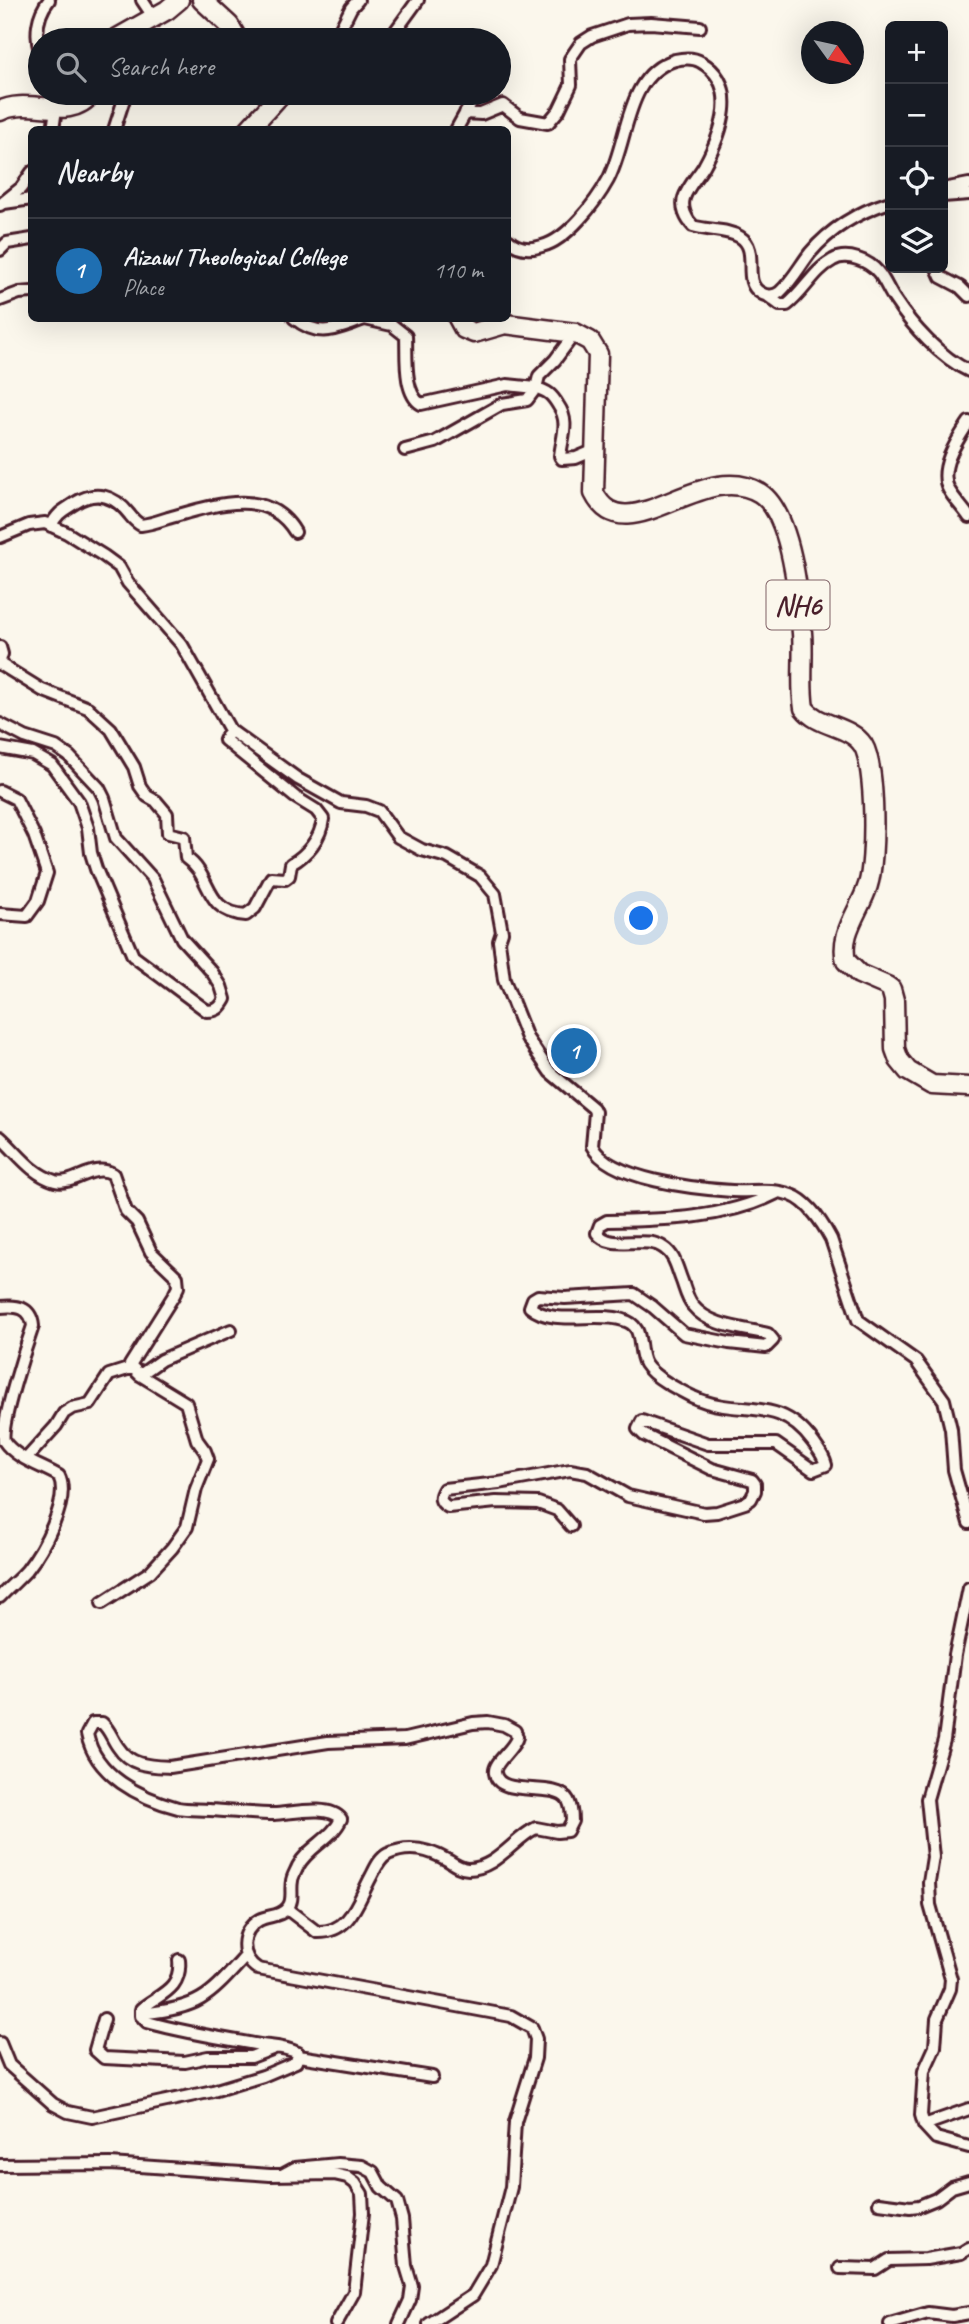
<!DOCTYPE html>
<html lang="en">
<head>
<meta charset="utf-8">
<style>
  body { margin:0; font-family:Caveat,sans-serif; background:#20242c; color:#f1f3f6 }
  .controls { position:absolute; right:21px; top:21px; display:grid; overflow:hidden; border-radius:10px; box-shadow:0 7px 28px #0002 }
  .controls button { width:63px; height:63px; display:grid; place-items:center; padding:0; border:0; border-bottom:2px solid #363941; background:#171b24; color:#f1f3f6; font:35px sans-serif }
  .compass { position:absolute; left:801px; top:21px; width:63px; height:63px; border-radius:50%; background:#171b24; box-shadow:0 7px 28px #0002; rotate:123deg }
  .you { position:absolute; left:642px; top:919px; width:24px; height:24px; margin:-18px; border:5px solid #fff; border-radius:50%; background:#1a73e8; box-shadow:0 0 0 10px #1a73e833 }
  .badge { display:grid; place-items:center; width:46px; height:46px; border-radius:50%; background:#1f6fb2; color:#fff; font-size:23px; font-weight:700 }
  .pin { position:absolute; translate:-50% -50%; border:4px solid #fff; box-shadow:0 2px 7px #0006 }
  .list { margin:0; padding:0; list-style:none }
  h2 { display:flex; justify-content:space-between; align-items:center; height:91px; margin:0; padding:0 28px; font-size:30px }
  h2 small { font-size:23px; font-weight:400; color:#9ea1a6 }
  .list li { display:grid; grid-template-columns:46px 1fr auto; gap:21px; align-items:center; box-sizing:border-box; height:105px; padding:0 28px; border-top:2px solid #363941 }
  .list b { display:block; font-size:26px; white-space:nowrap }
  .list p { margin:0; font-size:23px; white-space:nowrap; color:#9ea1a6 }
  .list em { font-size:23px; font-style:normal; color:#9ea1a6 }
  .icon { flex:none; width:38px; height:38px; fill:none; stroke:currentColor; stroke-width:2; stroke-linecap:round; stroke-linejoin:round }
  .map { position:relative; flex:none; width:969px; height:2324px; overflow:hidden }
  .search { position:absolute; background:#171b24; box-shadow:0 7px 28px #0002; left:28px; top:28px; width:483px; height:77px; display:flex; align-items:center; gap:18px; box-sizing:border-box; padding:0 24px; border-radius:38px; color:#9ea1a6; font-size:26px }
  .panel { position:absolute; background:#171b24; box-shadow:0 7px 28px #0002; left:28px; top:126px; width:483px; height:196px; border-radius:10px }
  .map>svg:first-child { display:block }
  .lines { fill:none; stroke-linecap:round; stroke-linejoin:round }
  .minor-casing { stroke:#4a1f2b; stroke-width:16 }
  .trunk-casing { stroke:#4a1f2b; stroke-width:23 }
  .minor { stroke:#fbf7ec; stroke-width:10 }
  .trunk { stroke:#fbf7ec; stroke-width:18 }
  .labels { text-anchor:middle; stroke-width:7; stroke-linejoin:round; paint-order:stroke }
  .shield { fill:#fbf7ec; stroke:#7f6065; stroke-width:2 }
  .shield-label { font-size:28px; font-weight:bold; fill:#4a1f2b }
</style>
</head>
<body>
<div class="map">
<svg width="969" height="2324" viewBox="0 0 969 2324">
  <rect width="100%" height="100%" fill="#fbf7ec"/>
  <filter id="ink" filterUnits="userSpaceOnUse"><feTurbulence type="fractalNoise" baseFrequency=".0143" numOctaves="2"/><feDisplacementMap in="SourceGraphic" scale="14" xChannelSelector="R" yChannelSelector="G"/><feConvolveMatrix kernelMatrix="1 2 1 2 8 2 1 2 1" color-interpolation-filters="sRGB"/></filter>
  <g filter="url(#ink)">
    <g class="lines">
      <defs>
        <path id="minor" d="M142,0L154,18
          M335,40L351,8L358,0
          M389,40L418,0
          M40,52C35,34 37,15 49,0
          M372,93H379
          M465,113L481,114L503,105L520,118L548,123L559,110L571,85L570,59L581,43L592,36L628,24L651,23L700,27
          M53,130L56,109
          M114,130L126,93
          M456,130L470,105L473,93
          M943,189L969,184
          M943,196L969,194
          M4,203L32,199
          M0,205L21,188L32,172
          M508,240C518,249 530,250 542,246C567,240 596,202 608,180C629,140 625,75 675,60C684,58 693,57 701,62C741,85 721,135 704,166C698,176 688,186 684,198C681,208 686,219 693,226C708,231 727,229 740,237C761,250 740,282 761,293C767,297 775,296 780,292C792,281 800,266 810,253C832,227 858,212 890,202
          M0,250L7,243L32,239
          M937,268L941,277L960,287L969,296
          M768,296L780,305H787C804,292 814,270 833,260C847,252 869,261 878,272C885,280 889,292 895,300C912,326 941,358 969,371
          M0,300L19,293L32,292
          M294,318C321,340 337,328 365,319L392,325L406,336C407,355 403,393 421,404L507,385L536,388L539,376L555,360L575,333
          M969,422C958,439 937,469 949,490C954,499 963,508 969,517
          M405,450L435,442L502,404L527,400L536,388C548,391 552,395 558,405C570,422 562,437 560,456L562,459L576,458L595,450
          M51,526C57,513 63,511 75,503C95,490 114,495 129,514C133,519 135,522 141,525C151,524 159,521 168,518C211,506 267,485 295,532
          M0,537L29,525L45,523L67,533L104,556L119,567L128,583L182,645L230,730L298,779L341,803L366,806L379,811L398,837L422,850L447,857L480,876L495,894L502,932L499,941L504,980L527,1038L550,1072L593,1108L595,1112L592,1146C609,1180 698,1189 732,1191C752,1192 772,1188 791,1195C808,1201 823,1224 831,1239L858,1320L916,1361L944,1400L951,1429L954,1470L969,1523
          M0,647L2,654L0,661
          M0,664L42,690L88,708L111,729L134,767L140,786L147,796L156,801L167,814L168,833L184,837L186,858C213,876 203,912 246,915L255,908L271,878L285,879L289,876L291,864C307,855 321,838 323,819L316,810L295,797L225,740L230,730
          M0,724L25,737L56,747L69,756L99,788L104,798L116,838L153,879L182,939L212,972L221,986L225,999C220,1008 217,1011 207,1011L133,956L96,869L91,853L88,828L79,802L52,765L33,754L0,748
          M0,791L16,799L34,835L47,873L38,901L27,916L0,914
          M0,1137C18,1153 31,1174 55,1181C75,1186 92,1162 113,1174L126,1211L137,1222L151,1252L177,1277L178,1287L174,1295L130,1365L140,1375L186,1403L197,1440L205,1451L208,1459L196,1489L187,1527L172,1548L150,1572L102,1603
          M0,1307C17,1305 31,1307 33,1326C26,1346 0,1425 4,1441C15,1458 42,1466 59,1476C71,1500 42,1551 27,1570C18,1580 8,1588 0,1597
          M140,1375L161,1360L231,1330
          M27,1458L56,1426L64,1413L72,1408L90,1404L109,1375L131,1368
          M571,1526L557,1510L538,1503L496,1502L448,1507C439,1502 439,1497 444,1489L499,1483L570,1470L587,1473L628,1496L704,1513L717,1512L745,1503L751,1499L755,1491V1484L752,1480L712,1469L644,1435L638,1429L642,1421L708,1444H776L813,1470L826,1465C824,1456 818,1449 813,1442C777,1393 740,1419 693,1397C679,1390 654,1378 645,1364C636,1348 646,1326 623,1320C596,1311 554,1327 530,1307L533,1299L538,1296L565,1298L634,1294L653,1307L684,1334L729,1343L766,1347L773,1340L768,1334C744,1328 710,1327 693,1306C687,1299 685,1289 682,1281C677,1269 675,1255 664,1248C645,1234 611,1252 597,1233L600,1225L607,1221C665,1220 726,1219 779,1192
          M969,1588L955,1655L944,1740L927,1799L933,1857L929,1882L930,1905L951,1979L950,1989L937,2019L935,2047L924,2071L921,2115L924,2125L936,2138L969,2147
          M287,1909L317,1932C351,1933 358,1900 372,1875C376,1867 380,1858 388,1854C410,1844 430,1850 449,1861C455,1865 461,1869 468,1869C496,1869 514,1838 536,1828L557,1832L567,1831L572,1821C572,1815 571,1806 568,1800C556,1780 499,1799 495,1773C493,1762 514,1750 517,1737L515,1731L504,1725L488,1722L473,1723L405,1739L328,1742L170,1767C150,1766 130,1766 118,1747C112,1739 110,1730 102,1723H93L87,1734C95,1775 140,1798 178,1808C188,1810 199,1809 210,1810C231,1811 253,1814 274,1814C292,1813 330,1804 341,1819C333,1838 308,1847 298,1866C296,1871 292,1877 292,1881C290,1890 294,1900 288,1907C281,1917 269,1915 259,1920C240,1931 239,1957 258,1969L511,2016L532,2028L536,2039L535,2058L515,2122L511,2187L491,2265L473,2295L429,2324
          M141,2016V2009C159,1994 182,1990 179,1960
          M104,2019L95,2050L104,2058L185,2062L208,2057H251L277,2047
          M0,2043L9,2065L53,2104L68,2112L92,2117L213,2091L263,2076L296,2062L298,2053C284,2046 271,2047 255,2044C219,2038 182,2032 147,2022L143,2018L146,2013C201,2008 210,1995 245,1957
          M299,2056L432,2077
          M924,2125L969,2109
          M0,2165L110,2164L270,2175L334,2174L347,2177L355,2183L362,2194L363,2213L354,2292L336,2324
          M282,2175L295,2168L338,2164L362,2166L373,2172L381,2187L397,2201L402,2219L406,2266L412,2286L410,2300L399,2324
          M879,2203L910,2207L919,2206L936,2199L952,2187L969,2182
          M840,2268L875,2269L889,2260L926,2259L961,2253L969,2248
          M890,2324L928,2313L952,2316L969,2313"/>
        <path id="trunk" d="M202,0L229,25L238,40
          M114,40L167,10L179,0
          M0,111C28,96 70,123 92,93
          M248,130L282,93
          M458,318L464,329L474,333L505,324L575,333L590,341L598,354L594,493C625,556 703,457 760,493C791,513 799,597 802,633C804,658 800,684 804,708C818,727 850,725 863,745C876,766 876,861 868,885C860,911 839,933 846,961L859,974L887,986L891,989L894,1000L895,1049L899,1060L908,1071L932,1085L969,1087"/>
      </defs>
      <use href="#minor" class="minor-casing"/>
      <use href="#trunk" class="trunk-casing"/>
      <use href="#minor" class="minor"/>
      <use href="#trunk" class="trunk"/>
    </g>
  </g>
  <g class="labels">
    <rect class="shield" x="766.5" y="580.5" width="63" height="49" rx="5"/>
    <g class="shield-label">
      <text x="798" y="615">NH6</text>
    </g>
  </g>
</svg>
<div class="controls">
<button>+</button>
<button>−</button>
<button><svg class="icon" aria-label="locate" viewBox="0 0 24 24"><circle cx="12" cy="12" r="6"/><path d="M12 2v4M12 18v4M2 12h4M18 12h4"/></svg></button>
<button><svg class="icon" aria-label="layers" viewBox="0 0 24 24"><path d="M12 4l9 5-9 5-9-5zM3 14l9 5 9-5"/></svg></button>
</div>
<svg class="compass" viewBox="-18 -18 36 36"><path d="M0-13l5 13h-10z" fill="#e53935"/><path d="M0 13l5-13h-10z" fill="#9ea1a6"/></svg>
<div class="you"></div>
<div class="pin badge" style="left:574px;top:1051px">1</div>
<div class="search"><svg class="icon" aria-label="search" viewBox="0 0 24 24"><circle cx="10" cy="10" r="6"/><path d="M15 15l6 6"/></svg>Search here</div>
<section class="panel">
<h2>Nearby<small></small></h2>
<ul class="list">
<li><span class="badge">1</span><div><b>Aizawl Theological College</b><p>Place</p></div><em>110 m</em></li>
</ul>
</section>
</div>
</body>
</html>
